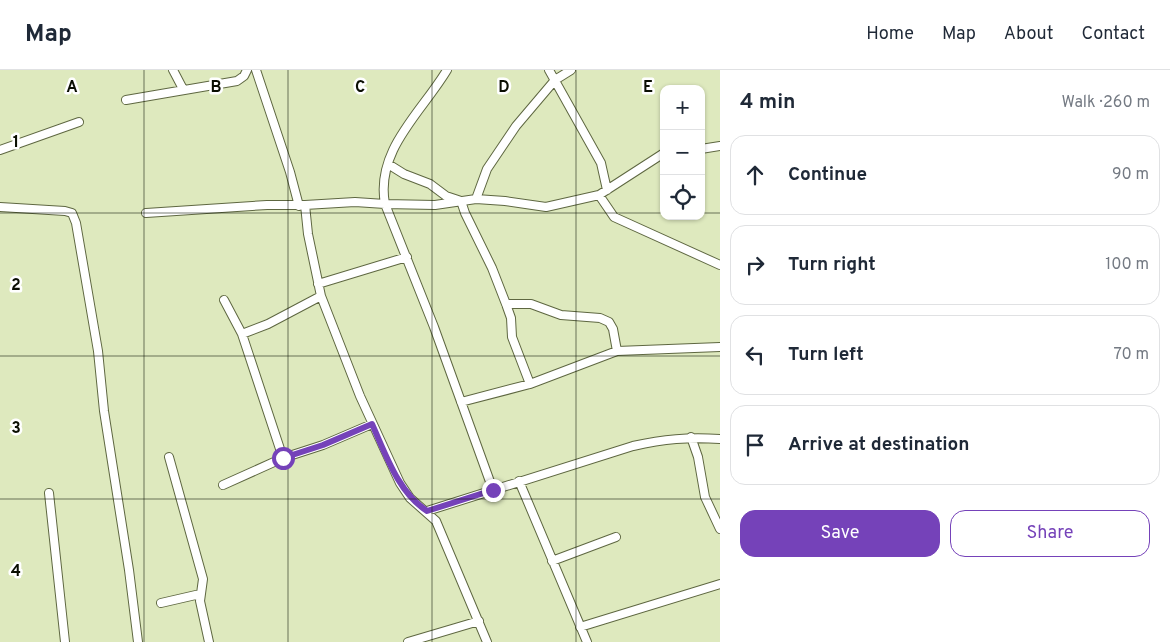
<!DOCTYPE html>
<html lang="en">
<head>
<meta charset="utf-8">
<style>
  body { margin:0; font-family:Overpass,sans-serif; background:#f6f6f7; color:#1f2937 }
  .controls { position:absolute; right:15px; top:15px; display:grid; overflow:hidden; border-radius:10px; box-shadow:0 1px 4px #0004 }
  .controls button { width:45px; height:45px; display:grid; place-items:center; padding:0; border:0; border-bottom:1px solid #e0e1e3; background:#fff; color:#1f2937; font:25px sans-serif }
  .stop { position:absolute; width:15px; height:15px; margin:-11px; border:4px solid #7542b9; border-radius:50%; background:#fff }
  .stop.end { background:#7542b9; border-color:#fff; box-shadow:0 1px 5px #0008 }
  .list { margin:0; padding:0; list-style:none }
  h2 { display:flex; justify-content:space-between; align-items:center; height:65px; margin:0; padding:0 20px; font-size:21px }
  h2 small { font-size:16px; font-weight:400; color:#747a83 }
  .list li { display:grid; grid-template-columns:32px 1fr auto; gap:15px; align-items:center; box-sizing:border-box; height:80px; margin:0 10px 10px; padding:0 10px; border:1px solid #e0e1e3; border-radius:15px }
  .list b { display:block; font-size:19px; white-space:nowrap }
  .list em { font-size:16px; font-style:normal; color:#747a83 }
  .actions { display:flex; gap:10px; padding:15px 20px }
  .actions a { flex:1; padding:11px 0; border:1px solid #7542b9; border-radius:15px; text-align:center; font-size:18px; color:#7542b9 }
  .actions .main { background:#7542b9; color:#fff }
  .icon { flex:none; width:28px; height:28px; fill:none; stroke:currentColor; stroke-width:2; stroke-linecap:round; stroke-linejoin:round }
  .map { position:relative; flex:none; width:720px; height:572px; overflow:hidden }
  header { display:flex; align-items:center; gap:30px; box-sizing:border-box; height:70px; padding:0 25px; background:#fff; border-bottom:1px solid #e0e1e3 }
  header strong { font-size:24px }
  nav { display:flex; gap:28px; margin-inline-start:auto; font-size:18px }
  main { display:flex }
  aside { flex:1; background:#fff }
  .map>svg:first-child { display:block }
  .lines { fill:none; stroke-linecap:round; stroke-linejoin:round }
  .street-casing { stroke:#5e6741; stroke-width:10 }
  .street { stroke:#fff; stroke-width:8 }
  .route { stroke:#7542b9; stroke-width:6 }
  .grid { fill:none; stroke:#0a0e02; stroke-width:1; stroke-opacity:0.55 }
  .grid-label { font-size:16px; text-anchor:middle; font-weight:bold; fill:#0a0e02; stroke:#fff; stroke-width:5; stroke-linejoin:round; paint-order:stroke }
</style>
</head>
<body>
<header>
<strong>Map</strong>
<nav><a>Home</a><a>Map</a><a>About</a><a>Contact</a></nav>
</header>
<main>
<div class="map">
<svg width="720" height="572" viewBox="0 0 720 572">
  <rect width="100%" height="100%" fill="#dee9be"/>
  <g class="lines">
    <defs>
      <path id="street" d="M173,0L183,19
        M256,0L290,102L299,136
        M447,0C422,42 375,80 385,134L434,257L493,420
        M549,0L601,93L607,120
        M126,30L237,11L244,6L247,0
        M701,79L720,76
        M0,80L79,52
        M388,94L404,104L430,114L446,126L461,131L465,143L492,198L506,234L511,248L512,267L530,314
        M599,125L614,147L720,195
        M476,129L487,99L516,56L555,10L571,0
        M0,137L65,141L72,143L76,153L98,281L104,341L129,500L138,572
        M146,143L267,135H305
        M318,214L407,187
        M224,230L242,264L283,388
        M506,234H531L561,245L600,248L609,252L613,259L617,281
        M242,264L268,254L321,226
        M461,332L530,314L617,281L720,277
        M691,367L698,387L705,427L720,459
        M169,387L203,509L200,531L209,572
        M519,411L587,572
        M223,415L283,388L323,375L372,354
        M49,423L65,572
        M427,441L633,376C664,369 688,367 720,369
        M552,491L616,467
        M161,533L200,524
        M580,557L720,514
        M408,572L479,551
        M487,572L436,451L410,428L400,413L360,326L321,226L308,164L305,135L355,132L385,134L435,135L476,129L505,131L546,137L599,125L664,83"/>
    </defs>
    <use href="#street" class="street-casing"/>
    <use href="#street" class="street"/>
  </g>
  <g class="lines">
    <path class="route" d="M283,388L323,375L372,354C386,385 398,422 427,441L493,420"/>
  </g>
  <path class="grid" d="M144,0V572M288,0V572M432,0V572M576,0V572M0,143H664M701,143H720M0,286H720M0,429H720"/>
  <g class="grid-label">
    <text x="72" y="22">A</text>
    <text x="216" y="22">B</text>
    <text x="360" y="22">C</text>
    <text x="504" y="22">D</text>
    <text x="648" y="22">E</text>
    <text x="16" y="77">1</text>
    <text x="16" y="220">2</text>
    <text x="16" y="363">3</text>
    <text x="16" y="506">4</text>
  </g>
</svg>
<div class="controls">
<button>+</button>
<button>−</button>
<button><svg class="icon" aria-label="locate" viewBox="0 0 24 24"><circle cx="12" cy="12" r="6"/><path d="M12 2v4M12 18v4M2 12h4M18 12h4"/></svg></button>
</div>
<div class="stop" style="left:283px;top:388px"></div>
<div class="stop end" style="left:493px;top:420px"></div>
</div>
<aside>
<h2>4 min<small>Walk · 260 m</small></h2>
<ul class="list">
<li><svg class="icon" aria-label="ahead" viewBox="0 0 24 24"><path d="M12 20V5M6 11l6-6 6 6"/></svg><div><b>Continue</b></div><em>90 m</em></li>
<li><svg class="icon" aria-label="right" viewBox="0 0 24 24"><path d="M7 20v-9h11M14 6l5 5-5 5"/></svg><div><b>Turn right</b></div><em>100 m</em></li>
<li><svg class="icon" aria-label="left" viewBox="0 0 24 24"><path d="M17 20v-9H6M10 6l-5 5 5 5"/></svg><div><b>Turn left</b></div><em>70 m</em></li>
<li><svg class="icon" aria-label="arrive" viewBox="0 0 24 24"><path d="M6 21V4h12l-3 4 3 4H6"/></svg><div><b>Arrive at destination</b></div></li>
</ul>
<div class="actions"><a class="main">Save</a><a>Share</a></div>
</aside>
</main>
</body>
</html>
